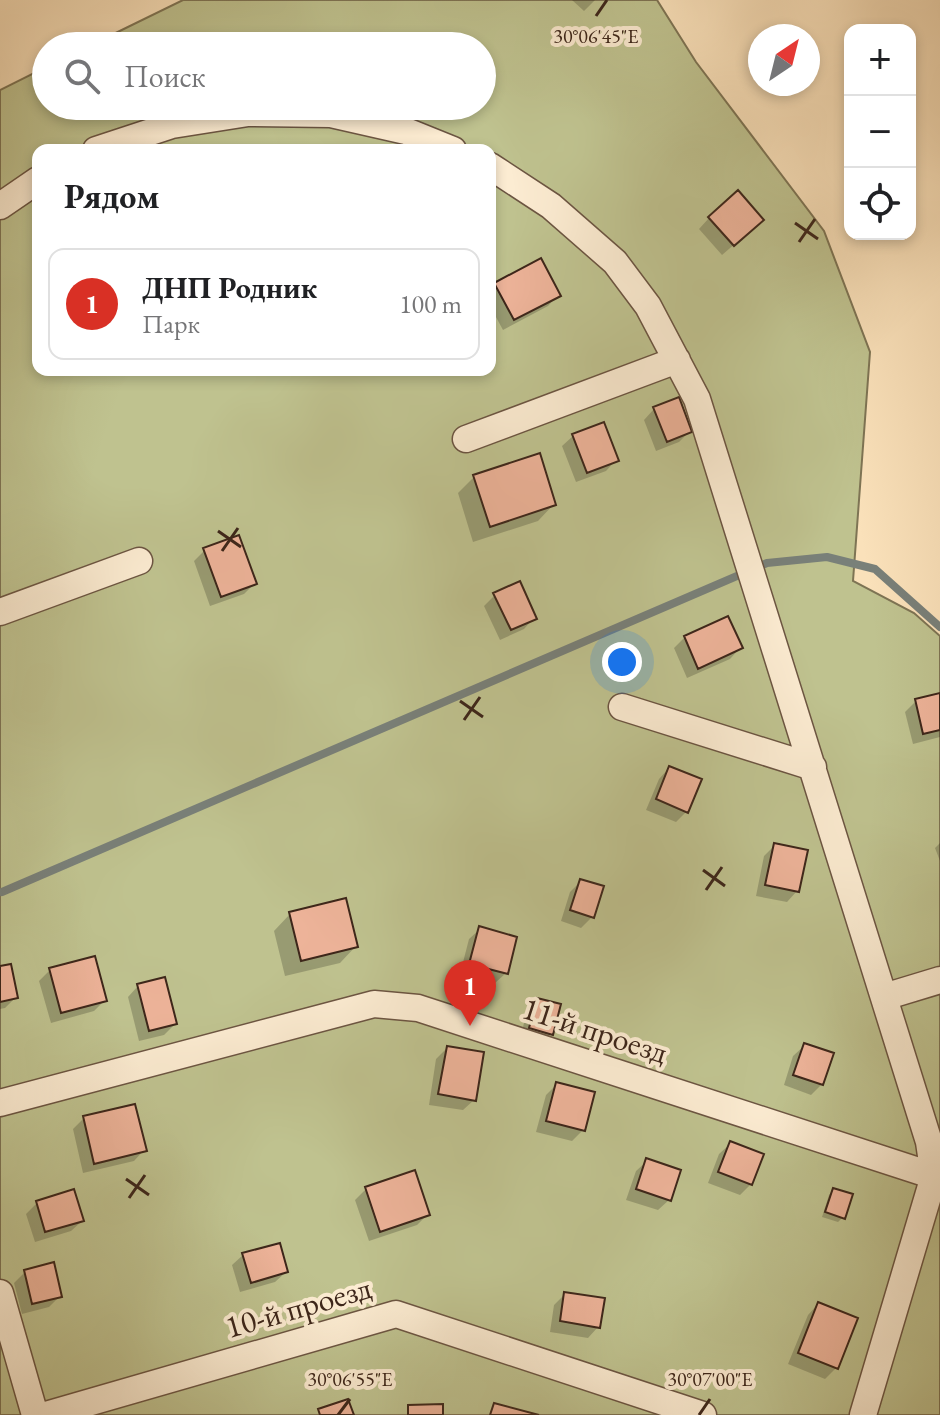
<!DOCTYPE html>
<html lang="ru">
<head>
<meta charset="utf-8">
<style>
  body { margin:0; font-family:"EB Garamond",serif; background:#f2f2f2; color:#202124 }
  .controls { position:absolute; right:24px; top:24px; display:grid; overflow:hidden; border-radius:16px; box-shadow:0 4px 12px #0003 }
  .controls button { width:72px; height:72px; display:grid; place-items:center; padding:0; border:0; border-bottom:2px solid #e0e0e0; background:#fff; color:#202124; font:40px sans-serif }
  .compass { position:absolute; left:748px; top:24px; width:72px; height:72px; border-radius:50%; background:#fff; box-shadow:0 4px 12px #0003; rotate:35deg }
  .you { position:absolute; left:622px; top:662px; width:28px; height:28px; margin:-20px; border:6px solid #fff; border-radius:50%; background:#1a73e8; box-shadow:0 0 0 12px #1a73e833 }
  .badge { display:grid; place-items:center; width:52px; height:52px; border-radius:50%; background:#d93025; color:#fff; font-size:26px; font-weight:700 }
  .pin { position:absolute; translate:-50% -66px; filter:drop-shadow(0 2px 4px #0008) }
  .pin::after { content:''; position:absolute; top:42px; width:28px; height:24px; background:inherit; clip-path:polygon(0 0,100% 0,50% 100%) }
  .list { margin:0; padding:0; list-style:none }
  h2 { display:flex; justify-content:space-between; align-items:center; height:104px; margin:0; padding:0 32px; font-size:34px }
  h2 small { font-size:26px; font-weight:400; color:#757577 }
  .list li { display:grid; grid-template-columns:52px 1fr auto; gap:24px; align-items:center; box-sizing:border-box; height:112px; margin:0 16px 16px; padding:0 16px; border:2px solid #e0e0e0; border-radius:16px }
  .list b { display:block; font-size:30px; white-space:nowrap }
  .list p { margin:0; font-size:26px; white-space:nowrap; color:#757577 }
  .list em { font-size:26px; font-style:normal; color:#757577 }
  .icon { flex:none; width:44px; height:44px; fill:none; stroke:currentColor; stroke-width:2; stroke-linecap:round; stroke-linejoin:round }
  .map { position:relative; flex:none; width:940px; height:1415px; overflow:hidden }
  .search { position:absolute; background:#fff; box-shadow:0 4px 12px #0003; left:32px; top:32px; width:464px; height:88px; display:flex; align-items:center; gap:20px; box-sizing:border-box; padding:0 28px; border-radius:44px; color:#757577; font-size:30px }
  .panel { position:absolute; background:#fff; box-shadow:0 4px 12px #0003; left:32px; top:144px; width:464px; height:232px; border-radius:16px }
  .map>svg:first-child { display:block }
  .green { fill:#bfc28f; stroke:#7e7454; stroke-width:2; fill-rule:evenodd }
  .shadow { fill:#0003 }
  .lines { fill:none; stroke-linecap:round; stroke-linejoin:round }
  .stream { stroke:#798079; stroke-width:8 }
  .building { fill:#edb399; stroke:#3d261a; stroke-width:2 }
  .minor-casing { stroke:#6c5542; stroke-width:29 }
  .minor { stroke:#fcecd2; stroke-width:26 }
  .ticks { fill:none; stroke:#3d261a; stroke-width:3 }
  .labels { text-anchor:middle; stroke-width:8; stroke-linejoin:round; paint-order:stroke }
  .street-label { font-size:32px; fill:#3d261a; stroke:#fcecd2 }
  .ticks-label { font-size:20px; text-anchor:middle; fill:#3d261a; stroke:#fcecd2; stroke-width:8; stroke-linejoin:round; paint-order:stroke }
</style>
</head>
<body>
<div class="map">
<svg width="940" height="1415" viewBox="0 0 940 1415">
  <rect width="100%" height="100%" fill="#fae1ba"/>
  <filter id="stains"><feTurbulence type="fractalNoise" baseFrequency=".0025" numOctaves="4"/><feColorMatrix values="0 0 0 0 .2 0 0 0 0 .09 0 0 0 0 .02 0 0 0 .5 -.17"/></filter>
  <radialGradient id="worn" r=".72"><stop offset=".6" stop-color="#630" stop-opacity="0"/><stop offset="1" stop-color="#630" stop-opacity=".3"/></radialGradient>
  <path class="green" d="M183,0H657L696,62L824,231L870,352L853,581L914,613L940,636V1415H0V90L46,67V106H482V46H89ZM38,150H490V370H38Z"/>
  <path class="shadow" d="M572,0H595L584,11Z
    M709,218L751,230L722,255L699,229Z
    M495,285L558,295L548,306L503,330L490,306V290Z
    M654,409L690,431L679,442L656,451L644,420Z
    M573,436L616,460L606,471L576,482L562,446Z
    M474,477L554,504L538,521L473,542L458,493Z
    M205,550L255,583L244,594L210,606L194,561Z
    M495,595L534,618L524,629L500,640L484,606Z
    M685,637L740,648L730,659L687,678L674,648Z
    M940,695V737L913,744L905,712L916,701Z
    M669,768L686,812L676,822L646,810L659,779Z
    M940,843V861L935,848Z
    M775,845L797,891L787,902L756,896L764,856Z
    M581,881L592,917L581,928L561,921L570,892Z
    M290,914L356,946L340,963L285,976L274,931Z
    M480,929L506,973L495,983L460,974L469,939Z
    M0,968L16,997L5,1008L0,1009Z
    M50,970L105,1000L94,1011L51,1023L39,981Z
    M138,986L175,1024L164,1035L139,1041L128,997Z
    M538,1000L551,1034L540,1045L520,1039L527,1011Z
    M804,1046L822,1084L811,1095L784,1085L793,1056Z
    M447,1048L474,1100L463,1110L429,1105L436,1059Z
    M557,1084L583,1130L572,1141L536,1132L546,1095Z
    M84,1118L144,1150L134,1161L83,1173L73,1129Z
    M730,1144L751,1184L740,1195L708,1183L719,1154Z
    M647,1161L669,1200L658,1210L626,1200L636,1171Z
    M366,1189L428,1214L417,1225L369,1241L355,1200Z
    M833,1190L843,1217L838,1222L822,1217L829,1195Z
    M37,1203L82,1221L71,1231L35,1242L26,1214Z
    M243,1255L286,1272L275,1282L240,1292L232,1265Z
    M25,1272L60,1296L49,1307L22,1314L14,1283Z
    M565,1294L598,1327L588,1338L550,1332L554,1305Z
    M818,1304L836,1368L825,1379L788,1364L808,1315Z"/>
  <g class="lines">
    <path class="stream" d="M2,892L767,563L827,557L875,569L940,627"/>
  </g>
  <path class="building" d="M738,190L764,220L734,246L708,217Z
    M541,258L561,296L514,320L494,283Z
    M679,397L692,432L667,442L653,407Z
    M604,422L619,461L587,473L572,434Z
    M540,453L556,505L490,527L473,475Z
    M239,535L257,584L221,597L203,548Z
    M520,581L537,619L511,630L493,593Z
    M728,616L743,648L698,669L684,636Z
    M940,693V730L923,734L915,699Z
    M669,766L702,779L688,813L656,799Z
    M774,843L808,850L799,892L765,885Z
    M580,879L604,886L594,918L570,910Z
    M346,898L358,947L301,961L289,912Z
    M479,926L517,937L508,974L469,964Z
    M95,956L107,1001L61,1013L49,968Z
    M11,964L18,998L0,1002V966Z
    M165,977L177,1024L149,1031L137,984Z
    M537,998L561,1004L553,1035L529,1028Z
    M804,1043L834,1053L823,1085L793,1075Z
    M447,1046L484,1052L476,1101L438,1094Z
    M556,1082L595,1092L585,1131L546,1121Z
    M135,1104L147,1151L94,1164L83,1116Z
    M730,1141L764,1154L752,1185L718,1172Z
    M646,1158L681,1170L671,1201L636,1189Z
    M415,1170L430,1215L380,1232L365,1187Z
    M833,1188L853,1194L845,1219L825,1212Z
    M74,1189L84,1221L45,1232L36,1201Z
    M280,1243L288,1272L251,1283L242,1253Z
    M54,1262L62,1297L32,1304L24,1270Z
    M564,1292L605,1298L600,1328L560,1321Z
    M818,1302L858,1318L838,1369L798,1353Z
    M348,1399L354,1415H320L318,1409Z
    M494,1403L539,1415H490Z
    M443,1404V1415H408V1405Z"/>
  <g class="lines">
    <defs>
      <path id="minor" d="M96,150L172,125L248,113L331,114L406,131L453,150
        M490,166L551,206L615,262L648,306L697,399L929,1142L934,1176L863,1415
        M0,206L38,180
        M466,439L677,360
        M0,612L139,561
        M622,707L813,767
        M884,997L940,980
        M0,1103L374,1004L418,1008L934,1176
        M0,1293L35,1415
        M46,1415L396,1314L703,1415"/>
    </defs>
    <use href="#minor" class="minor-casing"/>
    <use href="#minor" class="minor"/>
  </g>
  <path class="ticks" d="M596,16L607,0M795,223L818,239M799,242L815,219M218,531L241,547M222,551L238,528M460,701L483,717M464,720L480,697M703,870L725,886M706,890L722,867M126,1179L149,1195M129,1198L145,1175M338,1415L350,1399M699,1415L710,1399"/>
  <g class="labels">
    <g class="street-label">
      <text transform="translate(595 1030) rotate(18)" y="11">11-й проезд</text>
      <text transform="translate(298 1307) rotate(-16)" y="11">10-й проезд</text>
    </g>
  </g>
  <g class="ticks-label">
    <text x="596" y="43">30°06'45"E</text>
    <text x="350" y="1386">30°06'55"E</text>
    <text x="710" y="1386">30°07'00"E</text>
  </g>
  <rect width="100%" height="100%" filter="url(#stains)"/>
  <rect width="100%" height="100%" fill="url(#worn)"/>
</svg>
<div class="controls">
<button>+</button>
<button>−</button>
<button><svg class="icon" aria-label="locate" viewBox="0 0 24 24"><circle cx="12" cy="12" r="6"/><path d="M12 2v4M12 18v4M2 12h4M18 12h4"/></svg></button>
</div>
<svg class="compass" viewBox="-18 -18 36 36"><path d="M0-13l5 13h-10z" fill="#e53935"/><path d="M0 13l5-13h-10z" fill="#757577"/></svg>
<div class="you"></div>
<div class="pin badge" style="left:470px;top:1026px">1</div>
<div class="search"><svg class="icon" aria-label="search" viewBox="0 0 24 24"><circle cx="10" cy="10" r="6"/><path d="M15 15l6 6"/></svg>Поиск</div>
<section class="panel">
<h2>Рядом<small></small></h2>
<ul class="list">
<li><span class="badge">1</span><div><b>ДНП Родник</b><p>Парк</p></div><em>100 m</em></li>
</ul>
</section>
</div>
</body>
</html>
